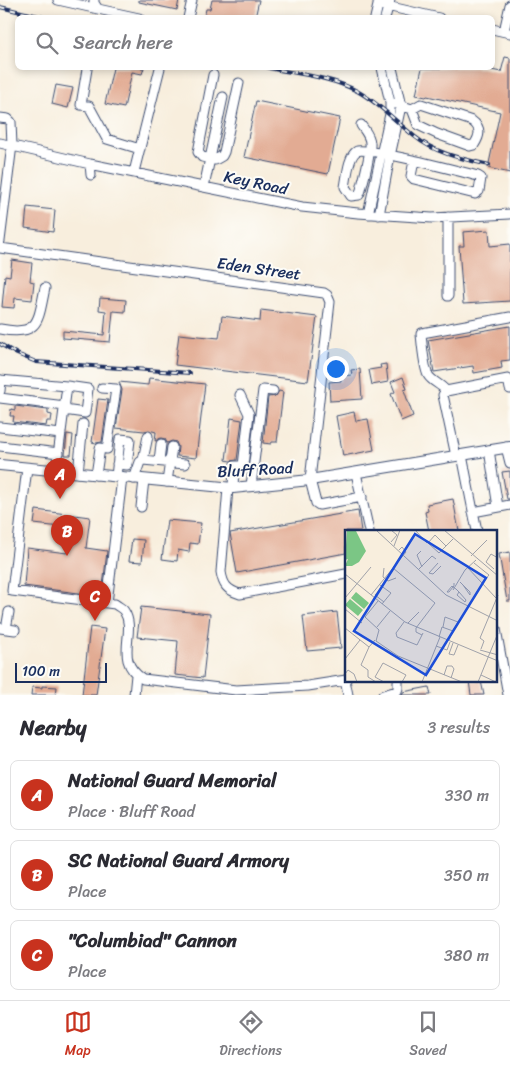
<!DOCTYPE html>
<html lang="en">
<head>
<meta charset="utf-8">
<style>
  body { margin:0; font-family:Sriracha,sans-serif; background:#f2f2f3; color:#2b2b33 }
  .scale { position:absolute; left:15px; bottom:12px; width:92px; box-sizing:border-box; padding-left:5px; border:2px solid #1b2f5e; border-top:0; font-size:14px; line-height:18px; white-space:nowrap; color:#1b2f5e; -webkit-text-stroke:4px #fdfcf7; paint-order:stroke }
  .you { position:absolute; left:335px; top:368px; width:18px; height:18px; margin:-12px; border:4px solid #fff; border-radius:50%; background:#1a73e8; box-shadow:0 0 0 8px #1a73e833 }
  .badge { display:grid; place-items:center; width:32px; height:32px; border-radius:50%; background:#c8321e; color:#fff; font-size:16px; font-weight:700 }
  .pin { position:absolute; translate:-50% -41px; filter:drop-shadow(0 1px 2px #0008) }
  .pin::after { content:''; position:absolute; top:26px; width:18px; height:15px; background:inherit; clip-path:polygon(0 0,100% 0,50% 100%) }
  .list { margin:0; padding:0; list-style:none }
  h2 { display:flex; justify-content:space-between; align-items:center; height:65px; margin:0; padding:0 20px; font-size:21px }
  h2 small { font-size:16px; font-weight:400; color:#7c7c81 }
  .list li { display:grid; grid-template-columns:32px 1fr auto; gap:15px; align-items:center; box-sizing:border-box; height:70px; margin:0 10px 10px; padding:0 10px; border:1px solid #e1e1e2; border-radius:8px }
  .list b { display:block; font-size:19px; white-space:nowrap }
  .list p { margin:0; font-size:16px; white-space:nowrap; color:#7c7c81 }
  .list em { font-size:16px; font-style:normal; color:#7c7c81 }
  .icon { flex:none; width:28px; height:28px; fill:none; stroke:currentColor; stroke-width:2; stroke-linecap:round; stroke-linejoin:round }
  .map { position:relative; flex:none; width:510px; height:695px; overflow:hidden }
  .search { position:absolute; background:#fff; box-shadow:0 2px 8px #0003; left:15px; right:15px; top:15px; height:55px; display:flex; align-items:center; gap:12px; box-sizing:border-box; padding:0 18px; border-radius:8px; color:#7c7c81; font-size:19px }
  .sheet { height:305px; background:#fff }
  nav { display:flex; justify-content:space-around; align-items:center; box-sizing:border-box; height:70px; border-top:1px solid #e1e1e2; background:#fff; font-size:14px; color:#7c7c81 }
  nav a { display:grid; justify-items:center; gap:2px }
  nav .on { color:#c8321e }
  .map>svg:first-child { display:block }
  .building { fill:#e2ab93 }
  .lines { fill:none; stroke-linecap:round; stroke-linejoin:round }
  .minor-casing { stroke:#3c4c71; stroke-width:11 }
  .major-casing { stroke:#3c4c71; stroke-width:12 }
  .minor { stroke:#fff; stroke-width:9 }
  .major { stroke:#fff; stroke-width:10 }
  .rail-casing { stroke:#1b2f5e; stroke-width:4 }
  .rail { stroke:#fdfcf7; stroke-width:2; stroke-dasharray:5.5; stroke-linecap:butt }
  .labels { text-anchor:middle; stroke-width:4; stroke-linejoin:round; paint-order:stroke }
  .street-label { font-size:16px; fill:#1b2f5e; stroke:#fdfcf7 }
  .inset-road { fill:none; stroke:#a0a2aa; stroke-width:1 }
  .view { fill:#1d4ed8; fill-opacity:0.15; stroke:#1d4ed8; stroke-width:2.5 }
  .inset-edge { fill:none; stroke:#1b2f5e; stroke-width:2.5 }
</style>
</head>
<body>
<div class="map">
<svg width="510" height="695" viewBox="0 0 510 695">
  <rect width="100%" height="100%" fill="#fdfcf7"/>
  <filter id="ink" filterUnits="userSpaceOnUse"><feTurbulence type="fractalNoise" baseFrequency=".02" numOctaves="2"/><feDisplacementMap in="SourceGraphic" scale="10" xChannelSelector="R" yChannelSelector="G"/><feConvolveMatrix kernelMatrix="1 2 1 2 8 2 1 2 1" color-interpolation-filters="sRGB"/></filter>
  <filter id="wash" filterUnits="userSpaceOnUse"><feTurbulence type="fractalNoise" baseFrequency=".0096" numOctaves="4" result="noise"/><feDisplacementMap in="SourceGraphic" scale="20" xChannelSelector="R" yChannelSelector="G"/><feGaussianBlur stdDeviation="1.12" result="paint"/><feColorMatrix in="noise" values="0 0 0 0 0 0 0 0 0 0 0 0 0 0 0 0 0 1.4 0 .05"/><feComposite in="paint" operator="in"/></filter>
  <g filter="url(#wash)">
    <rect width="100%" height="100%" fill="#f8eedd"/>
    <g id="blocks">
      <path class="building" d="M139,0H179L177,10L139,2Z
        M212,0H259L255,18H204L206,9H210Z
        M505,57L510,58V173L488,168L500,112L427,96L426,97L416,95L422,68H482L501,72Z
        M113,68H144L142,74L132,72L124,108L105,104Z
        M56,85L73,88L68,108L52,104Z
        M256,101L340,118L328,174L244,157Z
        M27,207L55,210L53,232L25,228Z
        M489,230L490,246L510,244V301L463,304L459,246H464L463,232Z
        M12,260L32,263L30,281L34,282L32,300L15,298L14,308L2,307L5,275L10,276Z
        M100,298L126,300L125,312L113,311L110,342L63,338V331L104,335L106,311L99,310Z
        M261,310L317,317L308,381L175,365L179,334L219,338L222,316L260,321Z
        M510,326V360L501,361L502,368L474,373L473,366L434,372L428,340Z
        M386,364L388,382L372,385L369,370L381,368L380,365Z
        M360,369L362,399L330,401L329,382L341,381V376L352,375L351,370Z
        M403,377L407,389L404,390L413,416L401,421L391,394L395,392L391,382Z
        M149,378L205,384L196,458L177,456L178,447L176,442L172,441L167,443L165,439L161,438L155,441L156,432L149,430L144,431L116,428L122,390L119,382L148,385Z
        M279,391L283,392L277,442H272L271,444L263,443L268,397L276,396Z
        M98,399L108,400L102,442L96,443L92,442Z
        M15,406L48,410V414L52,415L51,421H47L46,426L13,422L14,416H10L11,409L15,410Z
        M354,412L356,421L368,419L374,450L343,456L336,416Z
        M231,418L242,420L237,460L230,461L226,460Z
        M67,434L73,435L71,455H65Z
        M510,471V499H507L502,472Z
        M453,499L459,531H429L425,512L428,511L427,504Z
        M36,510L90,517L86,548L107,551L102,596L24,586L27,548L67,553L70,528L34,524Z
        M358,511L361,531H346V553L237,573L230,533Z
        M167,520L201,523L198,544L190,543L189,552L178,550L177,561L162,559Z
        M132,539L144,540L142,562L129,561Z
        M510,552V601H507L499,554Z
        M141,607L210,614L203,678L175,675L178,641L137,637Z
        M337,612L341,648L307,651L303,616Z
        M90,627L105,629L96,695H82Z
        M469,681H481L484,695H471Z
        M42,686L57,687L56,695H31L32,687L42,688Z
        M429,687L431,695H402L403,692Z"/>
    </g>
  </g>
  <g filter="url(#ink)">
    <use href="#blocks" fill-opacity="0" stroke="#3c4c71" stroke-width="1"/>
    <g class="lines">
      <defs>
        <path id="minor" d="M58,0L98,9
          M94,0V3L98,9L139,18
          M378,4L439,18
          M188,18L192,0
          M375,18L379,1
          M385,18L390,0
          M492,29L510,33
          M504,31L510,5
          M87,69L81,105L89,106L107,139L140,149
          M213,75L198,152L202,157L215,160L222,156L224,152L239,83
          M390,102L412,109L421,104L472,121C482,128 480,136 474,145L470,146L437,134L418,125L412,109
          M0,118L8,119L11,122L12,145L0,241
          M361,125C365,131 370,136 370,143C371,153 364,178 361,190L359,195L351,196L345,187C347,178 348,156 357,151C367,147 462,172 478,176L481,178L479,191L475,194L414,179L411,176L414,161
          M0,143L90,164L302,207L358,213L432,218L510,214
          M90,164L91,175
          M134,172L160,68
          M204,187L223,97
          M368,214L390,114V102L382,68
          M379,215L390,156L401,106L392,68
          M448,217V296
          M0,248L324,293L327,295L330,302L310,480L316,503L319,505L362,497
          M0,329C40,337 38,320 45,288
          M0,380L67,386L56,471
          M0,391L1,380
          M446,391C441,384 432,382 428,375C424,368 422,344 421,334L422,333L510,317
          M0,398L65,406
          M64,410L85,413L88,389L67,386
          M0,427L61,434
          M0,446L59,453
          M506,447L510,463
          M489,450L498,507
          M462,455L477,531
          M456,456L443,395L446,391L508,379L510,389
          M143,460L185,464
          M159,461L161,444
          M27,468L12,591L115,604C117,606 122,608 124,611C138,632 112,660 143,679L236,690L308,686L346,680
          M78,473L83,424
          M356,473L369,531
          M96,475L100,448L107,449L116,389L102,388
          M116,477L120,439L130,440L127,465L117,464
          M134,479L140,462L143,460L148,436
          M167,482L172,447
          M251,486L263,390L273,391
          M228,488L221,572C223,585 227,590 240,594L346,574
          M233,488L234,466H243L249,414L240,395
          M141,507L144,480
          M473,512L510,505
          M107,603L122,478
          M0,628L15,630
          M6,629L9,612
          M496,629L508,695
          M345,680L348,695
          M134,695L136,675
          M383,695L397,691L398,688V681"/>
        <path id="major" d="M0,465L233,488L310,480L510,447"/>
      </defs>
      <use href="#minor" class="minor-casing"/>
      <use href="#major" class="major-casing"/>
      <use href="#minor" class="minor"/>
      <use href="#major" class="major"/>
      <defs>
        <path id="rail" d="M0,7L47,18
          M269,68C298,74 331,77 357,91C379,103 395,121 414,136C436,154 463,159 489,165
          M0,344L17,354L36,362L190,373"/>
      </defs>
      <use href="#rail" class="rail-casing"/>
      <use href="#rail" class="rail"/>
    </g>
  </g>
  <g class="labels">
    <g class="street-label">
      <text transform="translate(256 182) rotate(12)" y="6">Key Road</text>
      <text transform="translate(259 268) rotate(8)" y="6">Eden Street</text>
      <text transform="translate(255 469) rotate(-3)" y="6">Bluff Road</text>
    </g>
  </g>
  <g transform="translate(345 530)">
    <rect width="152" height="152" fill="#f8eedd"/>
    <path d="M2,0L11,1L21,21L14,32L7,36H0L3,29L0,30ZM11,62L24,73L19,79L6,68ZM5,69L18,80L13,86L0,75Z" fill="#7bc685"/>
    <path class="inset-road" d="M31,0L101,65L153,91M70,0L82,13M99,0L153,46M46,12L52,5L46,0M49,16L55,0M101,16L90,5L83,13L94,23L108,9M76,21L72,25L77,37M126,26L142,10M93,33L84,43L88,44L96,36M129,33L144,45L138,52M122,37L151,68M39,38L38,47L43,51L51,48M48,38L90,73L71,98V102L77,105M74,39L87,26L91,29M149,39L141,32L146,24L153,28M0,44L60,92L153,131M115,52L125,62V65L118,55M109,53V56L108,57L104,62H102L107,56L108,57L111,59L114,62L121,70L120,72L112,65L114,62M35,55L46,63L37,74M37,57L30,65L39,72M108,60L120,40L131,30M26,65L61,22L57,17L54,20M0,68L26,37M33,71L20,87L34,100L31,111L53,126L117,152M0,79L17,93M59,92L51,103L52,107L72,115L78,103M63,93L74,82M32,97L45,81M98,97L100,87L113,92L108,101M0,98L24,117L30,110M94,107L97,97L108,101L104,110M108,113L104,124L109,125L113,115M91,116L102,120L105,112M24,117L16,135L23,140V147L31,152M136,119L139,111L135,108L153,65M135,120L153,125M0,129L15,110M0,144L3,140L9,144L12,152M99,145L102,136H107L109,139L106,148M136,145L151,152M39,152L30,147L38,133L61,145L57,152M77,152L95,107M133,152L153,103"/>
    <path class="view" d="M70,4L141,48L81,145L9,101Z"/>
    <rect width="152" height="152" class="inset-edge"/>
  </g>
</svg>
<div class="scale">100 m</div>
<div class="you"></div>
<div class="pin badge" style="left:60px;top:499px">A</div>
<div class="pin badge" style="left:67px;top:556px">B</div>
<div class="pin badge" style="left:95px;top:621px">C</div>
<div class="search"><svg class="icon" aria-label="search" viewBox="0 0 24 24"><circle cx="10" cy="10" r="6"/><path d="M15 15l6 6"/></svg>Search here</div>
</div>
<section class="sheet">
<h2>Nearby<small>3 results</small></h2>
<ul class="list">
<li><span class="badge">A</span><div><b>National Guard Memorial</b><p>Place · Bluff Road</p></div><em>330 m</em></li>
<li><span class="badge">B</span><div><b>SC National Guard Armory</b><p>Place</p></div><em>350 m</em></li>
<li><span class="badge">C</span><div><b>&quot;Columbiad&quot; Cannon</b><p>Place</p></div><em>380 m</em></li>
</ul>
</section>
<nav>
<a class="on"><svg class="icon" aria-label="map" viewBox="0 0 24 24"><path d="M3 6l6-2 6 2 6-2v14l-6 2-6-2-6 2zM9 4v14M15 6v14"/></svg>Map</a>
<a><svg class="icon" aria-label="directions" viewBox="0 0 24 24"><path d="M12 3l9 9-9 9-9-9zM9 14v-3h6M13 9l2 2-2 2"/></svg>Directions</a>
<a><svg class="icon" aria-label="saved" viewBox="0 0 24 24"><path d="M7 4h10v16l-5-4-5 4z"/></svg>Saved</a>
</nav>
</body>
</html>
